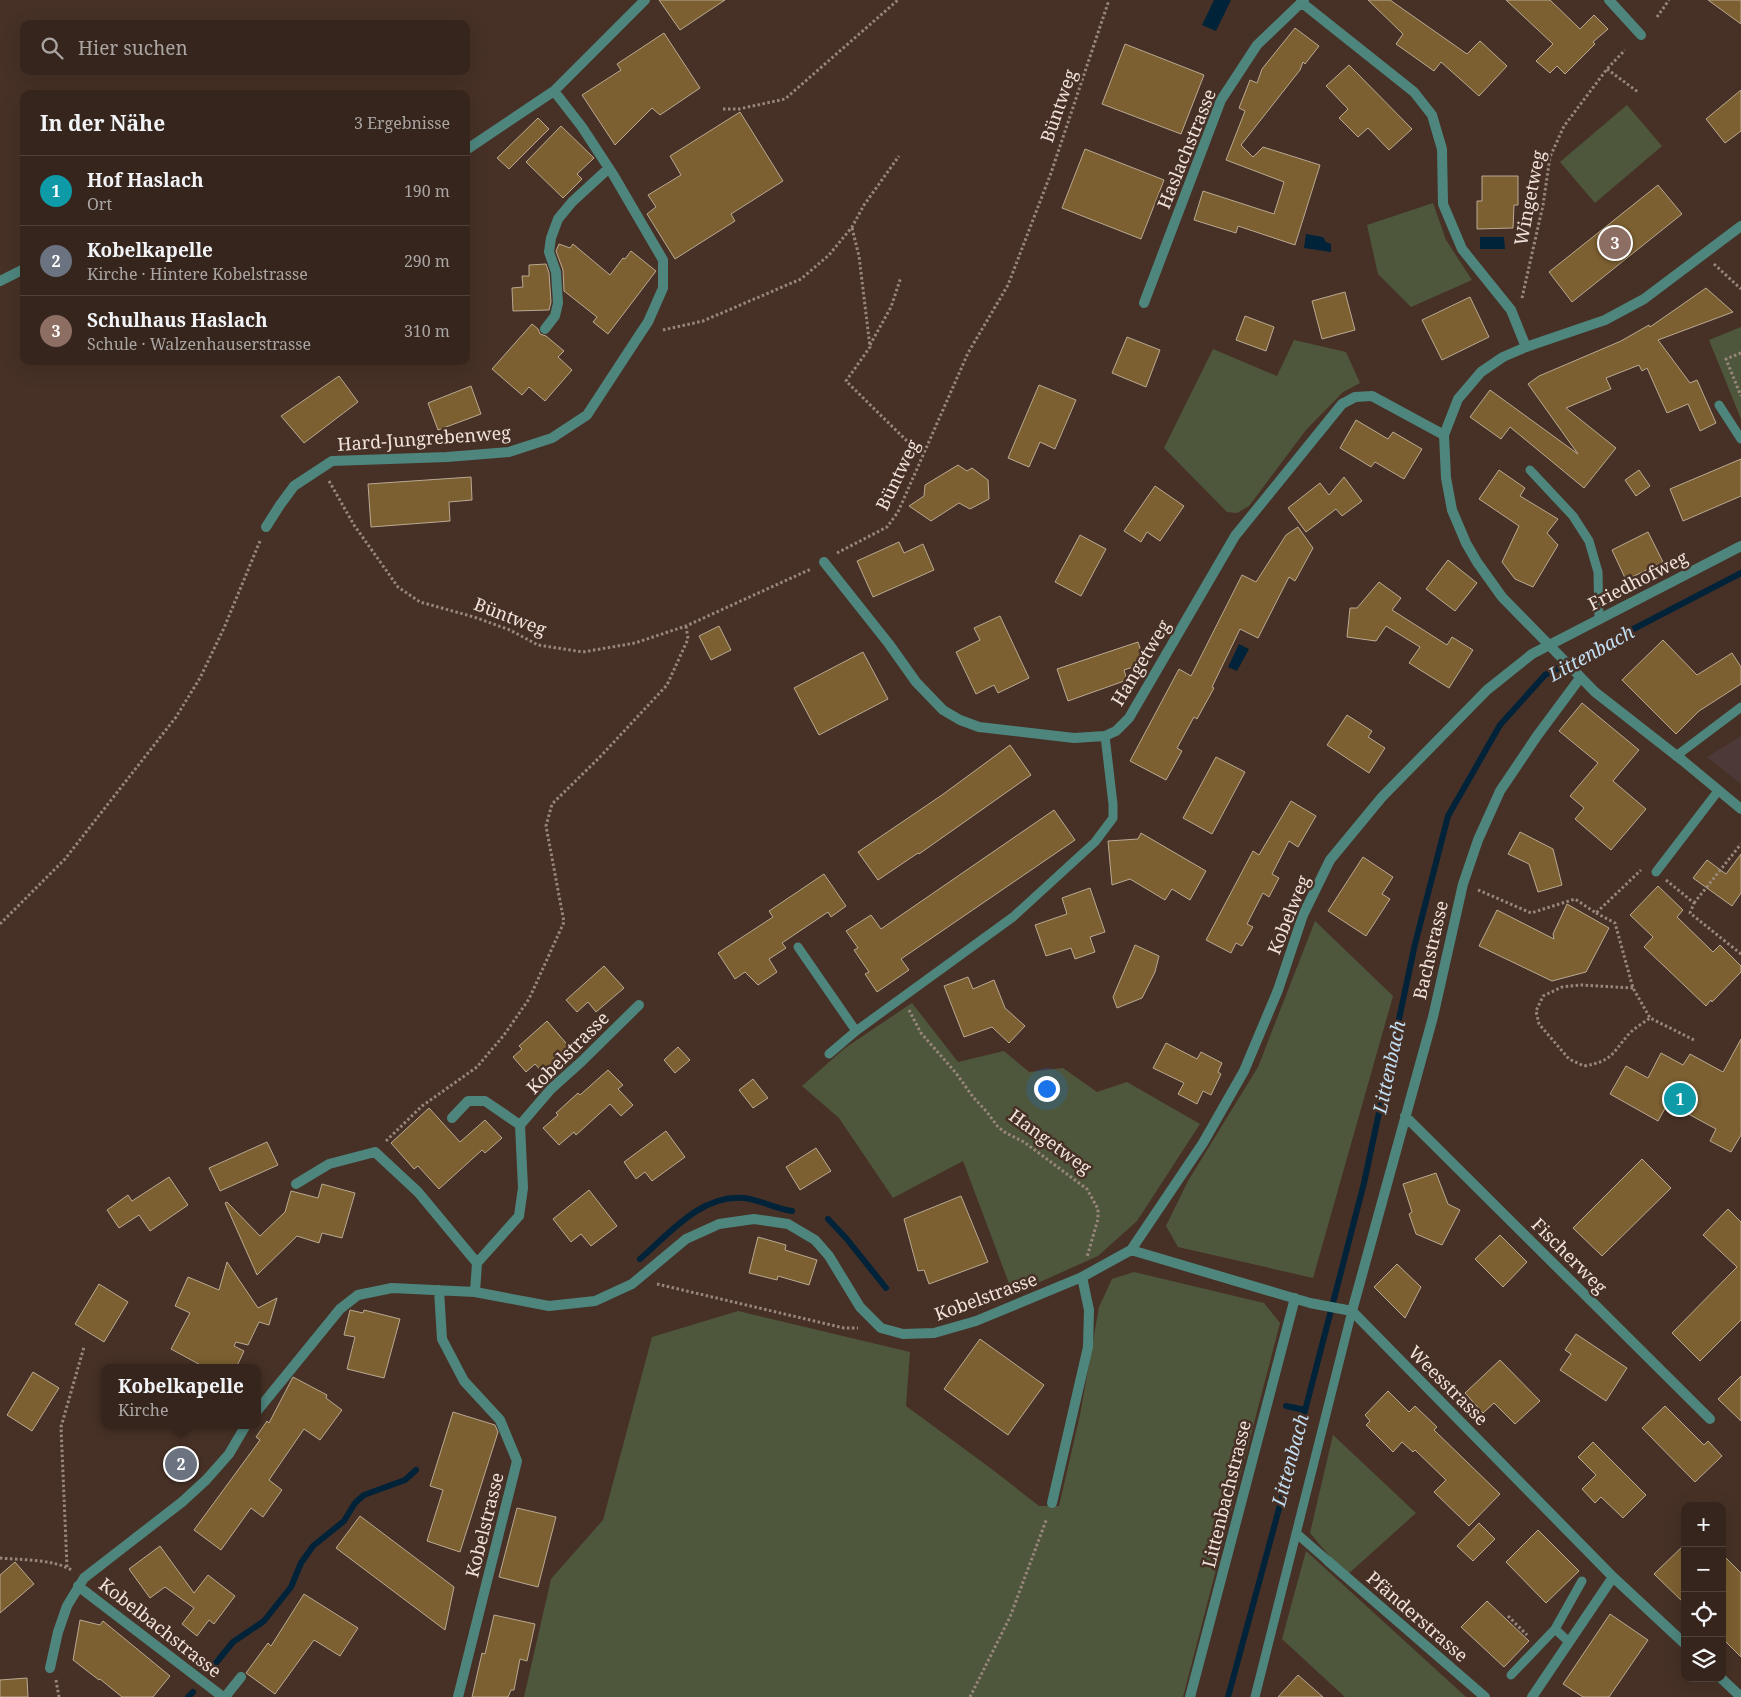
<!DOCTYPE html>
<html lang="de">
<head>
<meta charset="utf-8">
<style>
  body { margin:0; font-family:"Noto Serif",serif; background:#403129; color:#f1f3f6 }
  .controls { position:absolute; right:15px; bottom:15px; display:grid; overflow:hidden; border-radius:10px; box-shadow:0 5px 20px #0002 }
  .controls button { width:45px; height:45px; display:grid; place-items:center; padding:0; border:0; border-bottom:1px solid #4f423b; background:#35251c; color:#f1f3f6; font:25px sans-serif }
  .you { position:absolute; left:1046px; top:1088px; width:18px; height:18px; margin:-12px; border:4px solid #fff; border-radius:50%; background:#1a73e8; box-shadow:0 0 0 8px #1a73e833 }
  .badge { display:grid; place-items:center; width:32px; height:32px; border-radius:50%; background:#f39aa7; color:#fff; font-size:16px; font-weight:700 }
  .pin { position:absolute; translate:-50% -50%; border:2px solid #fff; box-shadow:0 1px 5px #0006 }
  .popup { position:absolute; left:101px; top:1364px; width:160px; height:65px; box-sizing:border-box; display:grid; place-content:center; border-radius:10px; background:#35251c; filter:drop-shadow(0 1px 4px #0005); font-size:16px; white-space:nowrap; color:#aaa5a3 }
  .popup b { font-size:19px; color:#f1f3f6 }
  .popup::after { content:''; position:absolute; left:50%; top:100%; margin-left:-10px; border:10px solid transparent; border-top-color:#35251c }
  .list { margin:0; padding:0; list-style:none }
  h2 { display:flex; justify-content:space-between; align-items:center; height:65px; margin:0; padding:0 20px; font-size:21px }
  h2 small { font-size:16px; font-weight:400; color:#aaa5a3 }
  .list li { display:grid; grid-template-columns:32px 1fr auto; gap:15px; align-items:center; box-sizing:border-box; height:70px; padding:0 20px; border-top:1px solid #4f423b }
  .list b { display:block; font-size:19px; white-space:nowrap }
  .list p { margin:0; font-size:16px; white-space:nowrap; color:#aaa5a3 }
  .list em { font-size:16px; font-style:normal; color:#aaa5a3 }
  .icon { flex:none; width:28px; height:28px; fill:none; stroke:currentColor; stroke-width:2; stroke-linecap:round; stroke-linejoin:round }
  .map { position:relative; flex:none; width:1741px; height:1697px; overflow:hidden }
  .search { position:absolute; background:#35251c; box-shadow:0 5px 20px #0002; left:20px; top:20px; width:450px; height:55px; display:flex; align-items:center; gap:12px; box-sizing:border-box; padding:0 18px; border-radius:10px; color:#aaa5a3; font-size:19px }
  .panel { position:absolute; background:#35251c; box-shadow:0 5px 20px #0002; left:20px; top:90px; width:450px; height:275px; border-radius:10px }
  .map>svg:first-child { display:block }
  .education { fill:#4e3939 }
  .green { fill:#4e573b }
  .water { fill:#002339 }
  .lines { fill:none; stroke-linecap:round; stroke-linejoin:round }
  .stream { stroke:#002339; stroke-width:6 }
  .building { fill:#7d6031; stroke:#b9a992 }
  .path { stroke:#99867d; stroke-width:3; stroke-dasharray:2.5 2.5; stroke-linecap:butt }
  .service { stroke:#4e867e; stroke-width:9 }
  .minor { stroke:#4e867e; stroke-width:10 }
  .tertiary { stroke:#4e867e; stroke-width:10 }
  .labels { text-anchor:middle; stroke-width:5; stroke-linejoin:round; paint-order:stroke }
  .street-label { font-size:18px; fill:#f1e2db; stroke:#473126 }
  .water-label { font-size:19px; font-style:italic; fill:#c2def3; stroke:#473126 }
</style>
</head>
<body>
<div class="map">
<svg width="1741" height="1697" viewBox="0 0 1741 1697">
  <rect width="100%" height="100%" fill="#473126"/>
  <path class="education" d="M1741,736V784L1707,757Z"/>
  <path class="green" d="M1627,105L1662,146L1595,203L1560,162Z
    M1433,203L1446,240L1472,280L1411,307L1378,274L1367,225Z
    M1741,327V419L1709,340Z
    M1294,340L1346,352L1360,383L1343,392L1306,430L1249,506L1237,513L1227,512L1164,448L1213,349L1277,376Z
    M1315,921L1393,996L1313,1278L1178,1247L1166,1226L1188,1181L1258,1067Z
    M912,1003L958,1062L1004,1051L1029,1072L1063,1068L1097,1092L1127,1082L1200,1124L1137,1221L1098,1256L1013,1294L963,1161L893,1198L839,1118L802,1086L845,1048Z
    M1134,1272L1264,1303L1280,1323L1183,1697H524L551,1579L603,1520L652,1337L738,1311L910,1352L906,1406L993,1470L1039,1506H1059L1080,1415L1099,1307L1112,1279Z
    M1333,1435L1416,1513L1346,1576L1310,1533Z
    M1306,1551L1466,1697H1345L1282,1639Z"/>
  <path class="water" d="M1214,0H1231L1216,31L1202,25Z
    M1306,234L1323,237L1326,242L1331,244V252L1304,248Z
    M1480,237H1504L1505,249H1480Z
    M1239,644L1249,649L1237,671L1228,667Z"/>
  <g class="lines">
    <path class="stream" d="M828,1219L846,1238L886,1288
      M640,1259C669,1234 701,1194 744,1198C757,1199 777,1209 792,1211
      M1286,1406L1305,1410
      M211,1669L233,1642L264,1621L291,1587L301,1563L313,1546L344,1521L355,1503L364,1495L405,1480L416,1470
      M188,1697L193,1692
      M1228,1697L1293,1457L1364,1183L1415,944L1448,816L1500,725L1545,675L1741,573"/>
  </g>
  <path class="building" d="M659,0H725L680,30Z
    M1368,0H1390L1467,54L1480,41L1507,66L1479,96L1441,62L1434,71L1396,44L1403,34Z
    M1506,0H1550L1580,29L1594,15L1608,29L1593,42L1595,44L1565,74L1557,66L1550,73L1536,61L1553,44Z
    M1708,0H1741V24Z
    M1295,28L1319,46L1305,64L1303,62L1300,70L1241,145L1253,157L1263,147L1320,165L1295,245L1238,226L1236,233L1194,220L1203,191L1274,214L1284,182L1226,160L1245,111L1239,108L1250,80L1257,83L1262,69Z
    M664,33L700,88L660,115L652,108L615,145L582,95L621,70L617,64Z
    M1125,44L1204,75L1181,134L1102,104Z
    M1349,65L1412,129L1389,150L1368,128L1358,137L1339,118L1348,109L1326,86Z
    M1741,90V131L1725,143L1706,119Z
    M740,112L783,181L731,214L735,221L675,259L647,214L656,207L648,195L681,175L670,156Z
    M538,118L549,129L509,169L497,158Z
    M561,126L594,158L577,174L582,179L563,198L526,162Z
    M1085,149L1164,180L1141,239L1062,208Z
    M1482,176H1518V205H1514L1513,228L1477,229V201H1482Z
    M1658,185L1682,214L1572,302L1549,272Z
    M559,244L570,248L573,244L610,275L623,258L625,259L631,251L656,271L608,334L593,322L597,317L564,291L563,270L556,251Z
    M546,264L549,273L551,302L549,310L513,311L512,288L523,287L522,276H529V265Z
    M1706,288L1733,312L1658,340L1690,383L1697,380L1716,423L1700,431L1688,404L1667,413L1647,368L1642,371L1639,365L1606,378L1611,389L1566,408L1616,448L1584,488L1510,427L1501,439L1470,417L1490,390L1578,454L1528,384L1539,376L1621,341L1649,325L1650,327Z
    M1345,292L1355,330L1322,339L1312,301Z
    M1470,297L1489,337L1442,360L1422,320Z
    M1245,316L1274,327L1266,351L1236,340Z
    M532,324L538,329L540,334L546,336L564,351L558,357L572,370L545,401L529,387L522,395L492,369Z
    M1127,337L1160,350L1146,387L1112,373Z
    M339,376L358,402L304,443L281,416Z
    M1039,385L1076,400L1055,449L1040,442L1029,467L1008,458Z
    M471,386L481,414L438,430L428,403Z
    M1356,420L1388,439L1393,432L1422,449L1404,479L1375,462L1371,467L1340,448Z
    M1741,459V496L1683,521L1670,489Z
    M958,465L967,471L972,468L988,480L989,499L970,509L959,503L931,521L909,506L924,496L925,485Z
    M1499,470L1525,488L1520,496L1558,519L1547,533L1558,545L1533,587L1515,579L1502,562L1519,526L1479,499Z
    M1639,470L1650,486L1636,496L1625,480Z
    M471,477L472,500L449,502L450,521L371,527L368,484Z
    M1344,477L1362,501L1342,516L1336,509L1306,532L1288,508L1320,483L1329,495Z
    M1155,486L1184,506L1160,541L1147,532L1141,542L1124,531Z
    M1298,527L1313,548L1295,581L1289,577L1258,638L1240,629L1212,687L1214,688L1197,719L1194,717L1177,748L1182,751L1166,780L1130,761L1179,669L1191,676L1242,575L1256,582L1286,535Z
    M1648,532L1663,562L1626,580L1612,550Z
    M1080,535L1106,549L1081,596L1055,582Z
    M899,542L904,553L923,544L934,570L873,597L857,561Z
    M1448,560L1477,583L1455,611L1426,589Z
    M1379,582L1401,598L1392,610L1447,645L1452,637L1473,650L1449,688L1409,663L1420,647L1386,626L1376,641L1347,637L1350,608H1357Z
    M1000,616L1029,678L998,693L994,685L976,694L956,652L980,640L974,628Z
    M719,626L731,650L711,660L699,636Z
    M1663,640L1697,675L1732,653L1741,667V684L1699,711L1676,734L1622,680Z
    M1138,642L1145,663L1124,670L1127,680L1068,701L1057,669Z
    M863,652L888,699L819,735L794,688Z
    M1582,703L1639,750L1613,781L1646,809L1611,850L1575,819L1584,808L1570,796L1598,763L1559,731Z
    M1347,715L1372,731L1368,737L1385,748L1369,773L1327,745Z
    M1010,745L1031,775L919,854L918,853L878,880L858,852L942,795Z
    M1216,757L1245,772L1212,834L1183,818Z
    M1291,801L1316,816L1298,847L1289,841L1272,874L1279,878L1269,897L1263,893L1247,924L1253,927L1242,946L1236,943L1231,953L1206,940L1253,851L1259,855Z
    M1054,810L1075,840L901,959L909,970L877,992L865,974L869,972L854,950L858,948L846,931L871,915L881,929Z
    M1520,832L1553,849L1562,885L1538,892L1529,864L1508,854Z
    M1141,833L1206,871L1190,900L1172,889L1165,900L1130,879L1112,885L1108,841L1138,839Z
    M1741,854V893L1732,906L1693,878L1707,860L1726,874Z
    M1363,857L1393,877L1382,894L1390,899L1366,936L1328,911Z
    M824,874L846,906L831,917L828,912L782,943L786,948L769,959L777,972L758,985L745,972L735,979L718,953L773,917L769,911Z
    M1658,886L1683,910L1677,917L1713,952L1720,945L1741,966V972L1712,1002L1711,1000L1706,1006L1644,947L1653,937L1630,915Z
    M1090,888L1105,932L1090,937L1095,952L1075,959L1071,948L1046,956L1035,925L1067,914L1062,898Z
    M1567,904L1609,928L1586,972L1552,981L1479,946L1497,910L1554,939L1553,934Z
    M1135,945L1159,956L1155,972L1142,998L1117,1008L1113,997Z
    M604,966L624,988L596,1012L588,1002L577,1012L566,1000Z
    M968,977L973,989L994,980L1005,1008L1025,1026L1009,1043L992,1027L964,1037L944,986Z
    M547,1021L572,1050L544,1074L535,1064L526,1072L513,1057L522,1049L519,1046Z
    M1741,1039V1135L1731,1152L1710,1141L1716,1129L1668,1103L1658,1121L1610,1094L1626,1066L1648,1078L1661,1053L1683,1065L1690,1054L1723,1072Z
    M1166,1043L1197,1059L1201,1052L1222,1063L1218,1072L1221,1074L1211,1095L1203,1091L1197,1104L1178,1094L1184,1083L1153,1068Z
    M678,1047L690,1060L675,1073L664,1060Z
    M608,1070L623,1085L618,1089L633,1105L621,1116L610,1104L576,1135L574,1132L559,1145L543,1128L558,1115L556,1113L578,1093L580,1095Z
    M753,1079L768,1098L753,1108L739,1090Z
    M429,1108L460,1142L485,1120L502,1138L485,1153L482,1150L439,1189L418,1166L414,1169L391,1143Z
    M666,1131L685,1157L652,1181L645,1172L636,1179L624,1162Z
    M267,1142L278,1165L220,1191L209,1168Z
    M816,1148L831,1171L800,1190L786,1167Z
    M1642,1159L1671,1188L1602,1256L1573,1228Z
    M1436,1173L1448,1204L1460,1210L1442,1245L1416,1234L1409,1214L1412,1212L1403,1184Z
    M169,1177L188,1205L150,1231L139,1215L119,1228L107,1210L128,1195L132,1201Z
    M322,1184L355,1193L342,1238L322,1233L319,1243L297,1236L257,1275L225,1203L227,1202L260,1236L285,1212L291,1191L318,1198Z
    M589,1190L617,1226L591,1246L581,1234L571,1242L553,1219Z
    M961,1196L988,1262L929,1284L924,1270L918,1271L904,1219Z
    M1728,1209L1741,1222V1320L1700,1361L1672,1333L1737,1267L1703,1235Z
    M1500,1235L1527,1262L1503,1287L1475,1259Z
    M758,1237L786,1245L785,1250L817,1260L809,1285L778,1276L777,1280L749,1273Z
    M227,1262L258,1308L277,1298L269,1325L259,1322L248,1345L236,1342L234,1346L244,1351L236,1368H206L171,1349L190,1313L175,1306L188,1277L219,1290Z
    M1397,1264L1421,1287L1405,1318L1374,1287Z
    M99,1284L128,1302L104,1342L75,1324Z
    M350,1310L363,1313L364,1310L400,1319L384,1378L347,1369L355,1337L344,1335Z
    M1576,1334L1627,1368L1606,1401L1560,1370L1571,1354L1565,1350Z
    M980,1339L1044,1385L1008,1435L944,1389Z
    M1500,1360L1540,1401L1515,1424L1494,1403L1483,1413L1465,1393Z
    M33,1372L59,1388L32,1431L7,1415Z
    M1741,1376V1421L1718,1399Z
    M293,1377L327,1395L326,1398L342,1410L320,1440L304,1429L269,1480L282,1490L263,1517L251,1508L221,1550L194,1530L260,1440L256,1437L267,1421L269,1423Z
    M1388,1391L1409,1412L1415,1406L1437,1427L1434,1430L1500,1494L1469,1526L1434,1492L1446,1480L1415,1450L1413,1452L1402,1442L1393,1452L1366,1425L1370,1421L1365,1415Z
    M1665,1406L1704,1445L1708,1441L1722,1456L1695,1482L1642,1428Z
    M453,1412L495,1425L498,1432L460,1552L427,1541L443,1490L430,1486Z
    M1593,1442L1646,1495L1623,1518L1601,1497L1595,1503L1582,1489L1596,1475L1578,1457Z
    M181,1446L198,1465L180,1481L163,1463Z
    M517,1508L556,1517L538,1587L499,1577Z
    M360,1516L454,1587L445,1630L336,1548Z
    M1479,1523L1495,1539L1473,1561L1457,1546Z
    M1538,1530L1579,1571L1546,1603L1506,1562Z
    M1685,1544V1604L1654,1574Z
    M160,1546L194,1593L208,1575L235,1596L214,1624L209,1620L197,1636L182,1624L194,1608L165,1587L150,1598L129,1569Z
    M1722,1554L1741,1573V1657L1722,1638Z
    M15,1562L34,1584L0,1613V1575Z
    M304,1594L358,1628L340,1656L314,1640L275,1694L246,1673L268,1643L271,1646Z
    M1487,1601L1529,1641L1504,1667L1461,1627Z
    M1610,1614L1648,1640L1609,1697H1583L1563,1684Z
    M494,1615L535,1624L527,1661L520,1659L514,1690H511L508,1697H472L482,1653L485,1654Z
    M80,1620L100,1625L103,1621L170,1676L153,1697H122L100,1679L99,1680L73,1660Z
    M1298,1675L1323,1697H1278Z
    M27,1678L28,1697H0V1680Z"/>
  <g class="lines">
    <path class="path" d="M1657,17L1669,0
      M1607,69L1638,92
      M723,109H739L785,99L898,0
      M852,228L859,256L870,347L846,381L912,446
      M1714,264L1741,289
      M1522,298L1543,205L1550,157L1564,126L1607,69L1625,50
      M663,330L703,321L801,279L829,255L852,227L864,205L899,156
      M870,345L891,307L901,277
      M1741,353L1726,359L1741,396
      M329,481L354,525L398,587L420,602L474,617L510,630L538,645L583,652L635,643L686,626L811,569
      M837,553L887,527L898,512L968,353L1008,285L1051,173L1109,0
      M1666,880L1694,903L1690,913L1741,954
      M1478,890L1531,913L1575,899L1596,913L1641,870
      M1694,903L1741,844
      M1596,913L1615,923L1633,988L1650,1018L1696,1041
      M0,924L65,859L176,717L200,678L224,628L260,541
      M1633,988L1581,985L1562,987L1543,996L1536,1011L1539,1024L1569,1059L1584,1066C1612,1061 1611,1055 1628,1035C1633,1029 1643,1023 1650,1018
      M909,1010L921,1033L956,1073L973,1097L987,1112L998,1127L1006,1133L1024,1142L1087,1189L1098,1209V1219L1087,1257
      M386,1141L422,1106L477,1067L504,1035L529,999L564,922L546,826L552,804L599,758L667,685L688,639L686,626
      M657,1284L844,1328H858
      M0,1558C21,1560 55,1559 73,1571
      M67,1567L61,1427L84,1347
      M1508,1616L1527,1635
      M56,1680L59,1697
      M970,1697L1010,1617L1047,1518"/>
    <path class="service" d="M1719,405L1741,439
      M1530,470L1573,516L1589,541L1598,572L1599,620
      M1676,756L1741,707
      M1656,872L1718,791
      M798,947L856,1031
      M829,1054L856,1031L1013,917L1095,842L1113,818V804L1105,736
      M1296,1533L1328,1561
      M1569,1642L1555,1629L1582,1581
      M1511,1675L1555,1629
      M1255,1697L1352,1311"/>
    <path class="minor" d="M1609,0L1641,35
      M1301,2L1414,92L1432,115L1442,149L1443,204L1462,249L1511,310L1526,347
      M466,150L554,91L645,0
      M0,281L24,269
      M1144,303L1221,100L1257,45L1304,0
      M545,329L555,316L558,303L556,272L549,252L551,238L558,219L572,202L609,168
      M266,527L280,505L294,486L332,461L447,457L509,452L552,438L587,415L640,334L648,322L663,288V260L614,176L582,127L554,91
      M824,562L889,644L916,682L943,710L960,720L979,727L1074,738L1105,736L1116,731L1129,718L1235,536L1342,404L1355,397L1372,396L1444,435
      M1682,760L1741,809
      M1405,1116L1710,1419
      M452,1118L468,1101H485L520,1125
      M296,1184L329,1164L375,1152L418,1192L477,1263L475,1292
      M1131,1250L1310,1303L1352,1311L1613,1577L1685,1644
      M477,1263L519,1216L523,1188L520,1125L551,1089L581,1062L639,1005
      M439,1290L442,1339L464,1381L500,1420L517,1461L458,1697
      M1352,1311L1433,1017L1463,884L1478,840L1500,791L1537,736L1580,678
      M257,1411L340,1309L358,1295L392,1288L475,1292L549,1306L595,1301L632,1284L686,1239L719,1224L754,1219L788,1224L815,1240L829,1256L860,1307L881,1328L903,1334L934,1333L976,1321L1082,1277L1131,1250L1203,1143L1244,1071L1278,990L1303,915L1330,860L1382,797L1487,690L1532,654L1741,546
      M1052,1503L1088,1347L1089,1310L1082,1277
      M1328,1561L1485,1697
      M78,1586L223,1697
      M50,1668L58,1632L67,1606L84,1578L182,1502L206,1480L229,1454L246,1425
      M1721,1678L1741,1697
      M225,1697L241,1677
      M1190,1697L1295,1298
      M1532,1697L1613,1577"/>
    <path class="tertiary" d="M1682,760L1595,692L1502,597L1477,562L1466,543L1452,510L1446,478L1444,435L1458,399L1481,372L1503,357L1526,347L1605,320L1644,299L1741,226"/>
  </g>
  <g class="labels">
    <g class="street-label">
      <text transform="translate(1059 106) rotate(-71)" y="6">Büntweg</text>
      <text transform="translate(1187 149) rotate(-68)" y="6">Haslachstrasse</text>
      <text transform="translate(1530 198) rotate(-79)" y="6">Wingetweg</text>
      <text transform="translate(424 439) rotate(-4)" y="6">Hard-Jungrebenweg</text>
      <text transform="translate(898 475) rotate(-64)" y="6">Büntweg</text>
      <text transform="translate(1638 581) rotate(-27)" y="6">Friedhofweg</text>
      <text transform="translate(510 617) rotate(21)" y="6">Büntweg</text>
      <text transform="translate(1141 663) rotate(-59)" y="6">Hangetweg</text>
      <text transform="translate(1289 915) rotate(-68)" y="6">Kobelweg</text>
      <text transform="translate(1431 950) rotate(-77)" y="6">Bachstrasse</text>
      <text transform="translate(568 1053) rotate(-45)" y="6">Kobelstrasse</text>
      <text transform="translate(1050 1142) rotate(36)" y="6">Hangetweg</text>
      <text transform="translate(1569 1256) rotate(45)" y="6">Fischerweg</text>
      <text transform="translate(986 1297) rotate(-20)" y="6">Kobelstrasse</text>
      <text transform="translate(1448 1386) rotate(45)" y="6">Weesstrasse</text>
      <text transform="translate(1227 1494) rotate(-76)" y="6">Littenbachstrasse</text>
      <text transform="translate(485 1525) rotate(-76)" y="6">Kobelstrasse</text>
      <text transform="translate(1417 1617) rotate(41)" y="6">Pfänderstrasse</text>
      <text transform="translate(160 1628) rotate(38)" y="6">Kobelbachstrasse</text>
    </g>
    <g class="water-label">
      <text transform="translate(1591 653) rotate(-29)" y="7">Littenbach</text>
      <text transform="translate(1389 1067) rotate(-78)" y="7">Littenbach</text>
      <text transform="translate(1290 1460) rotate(-75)" y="7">Littenbach</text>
    </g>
  </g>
</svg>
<div class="controls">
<button>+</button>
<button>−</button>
<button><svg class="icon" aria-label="locate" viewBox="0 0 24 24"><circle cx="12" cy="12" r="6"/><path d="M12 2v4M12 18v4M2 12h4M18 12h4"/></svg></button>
<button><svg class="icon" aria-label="layers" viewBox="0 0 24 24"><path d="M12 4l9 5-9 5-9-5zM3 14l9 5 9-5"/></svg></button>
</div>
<div class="you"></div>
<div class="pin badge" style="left:1680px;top:1099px;background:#0f9aa8">1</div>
<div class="pin badge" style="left:181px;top:1464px;background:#6b7280">2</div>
<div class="popup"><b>Kobelkapelle</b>Kirche</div>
<div class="pin badge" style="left:1615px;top:243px;background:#8d6e63">3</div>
<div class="search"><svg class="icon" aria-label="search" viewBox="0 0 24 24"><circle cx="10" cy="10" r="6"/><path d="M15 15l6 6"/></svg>Hier suchen</div>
<section class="panel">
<h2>In der Nähe<small>3 Ergebnisse</small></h2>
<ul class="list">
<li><span class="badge" style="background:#0f9aa8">1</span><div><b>Hof Haslach</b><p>Ort</p></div><em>190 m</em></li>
<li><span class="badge" style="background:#6b7280">2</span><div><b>Kobelkapelle</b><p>Kirche · Hintere Kobelstrasse</p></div><em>290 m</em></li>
<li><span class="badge" style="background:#8d6e63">3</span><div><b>Schulhaus Haslach</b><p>Schule · Walzenhauserstrasse</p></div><em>310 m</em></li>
</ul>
</section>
</div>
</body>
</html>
